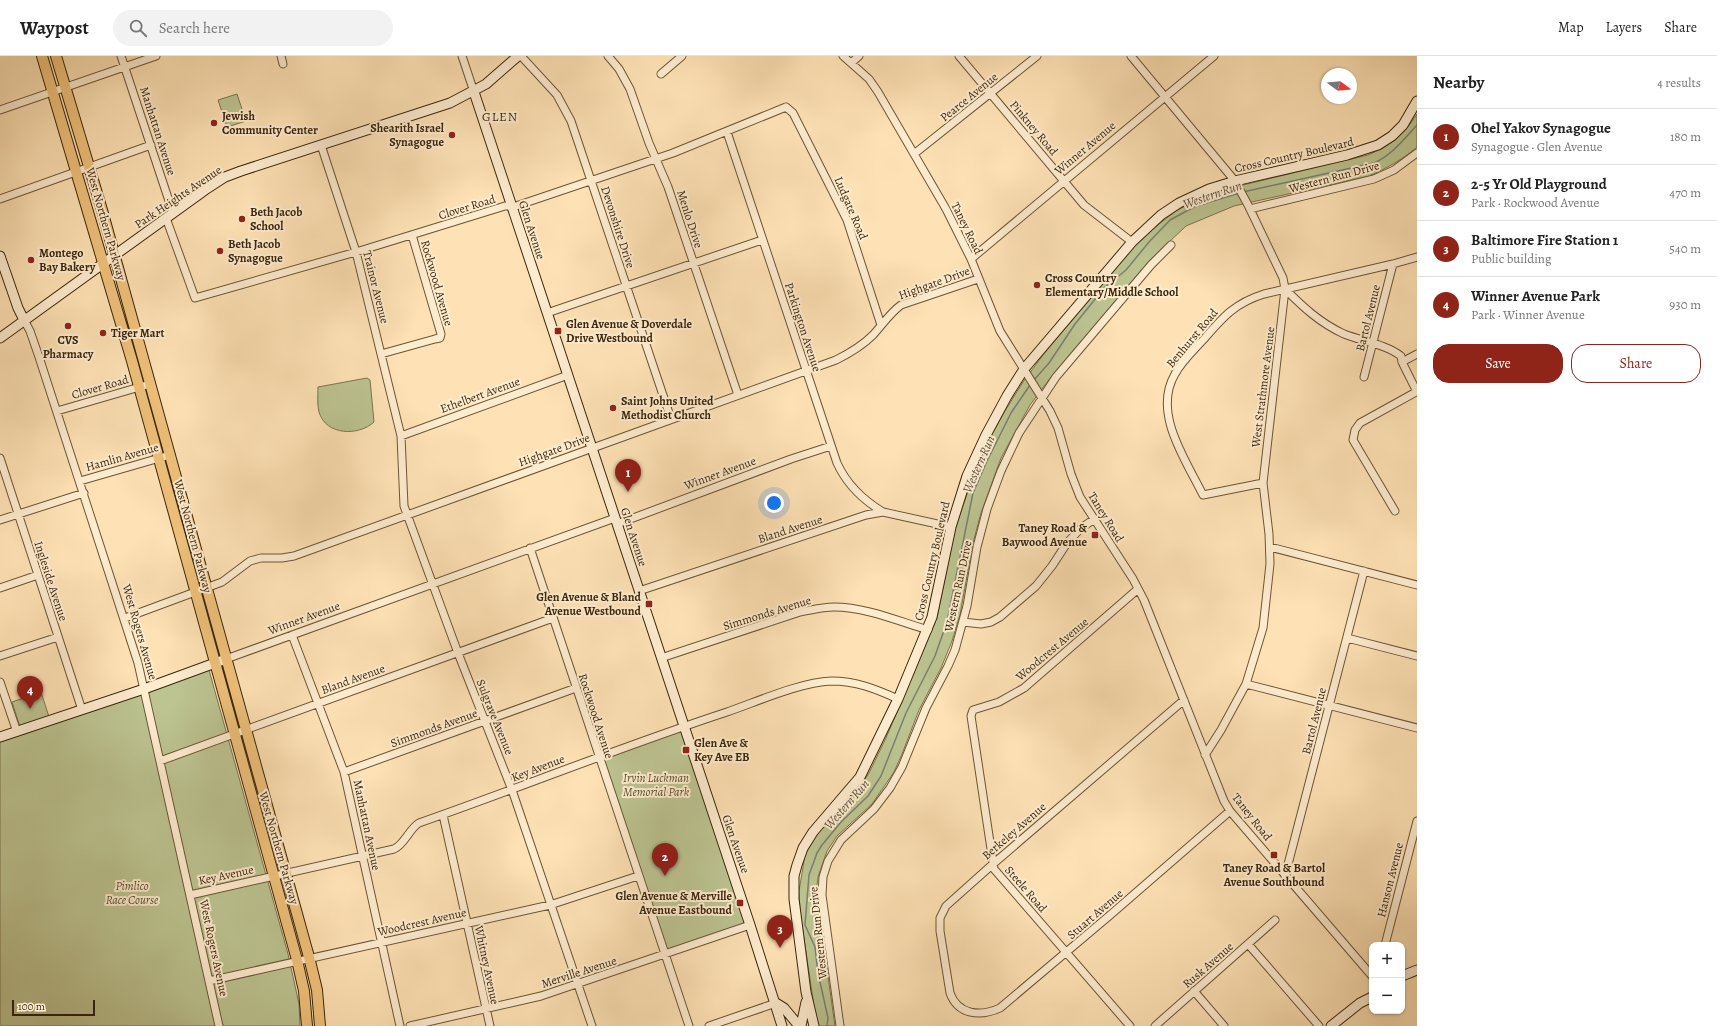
<!DOCTYPE html>
<html lang="en">
<head>
<meta charset="utf-8">
<style>
  body { margin:0; font-family:Alegreya,serif; background:#f2f2f2; color:#222 }
  .controls { position:absolute; right:12px; bottom:12px; display:grid; overflow:hidden; border-radius:8px; box-shadow:0 1px 3px #0004 }
  .controls button { width:36px; height:36px; display:grid; place-items:center; padding:0; border:0; border-bottom:1px solid #e0e0e0; background:#fff; color:#222; font:20px sans-serif }
  .compass { position:absolute; left:1321px; top:12px; width:36px; height:36px; border-radius:50%; background:#fff; box-shadow:0 1px 3px #0004; rotate:106deg }
  .scale { position:absolute; left:12px; bottom:10px; width:83px; box-sizing:border-box; padding-left:4px; border:2px solid #3b260b; border-top:0; font-size:11px; line-height:14px; white-space:nowrap; color:#3b260b; -webkit-text-stroke:3px #feeccf; paint-order:stroke }
  .you { position:absolute; left:774px; top:447px; width:14px; height:14px; margin:-10px; border:3px solid #fff; border-radius:50%; background:#1a73e8; box-shadow:0 0 0 6px #1a73e833 }
  .badge { display:grid; place-items:center; width:26px; height:26px; border-radius:50%; background:#8f2418; color:#fff; font-size:13px; font-weight:700 }
  .pin { position:absolute; translate:-50% -33px; filter:drop-shadow(0 1px 2px #0008) }
  .pin::after { content:''; position:absolute; top:21px; width:14px; height:12px; background:inherit; clip-path:polygon(0 0,100% 0,50% 100%) }
  .list { margin:0; padding:0; list-style:none }
  h2 { display:flex; justify-content:space-between; align-items:center; height:52px; margin:0; padding:0 16px; font-size:17px }
  h2 small { font-size:13px; font-weight:400; color:#767676 }
  .list li { display:grid; grid-template-columns:26px 1fr auto; gap:12px; align-items:center; box-sizing:border-box; height:56px; padding:0 16px; border-top:1px solid #e0e0e0 }
  .list b { display:block; font-size:15px; white-space:nowrap }
  .list p { margin:0; font-size:13px; white-space:nowrap; color:#767676 }
  .list em { font-size:13px; font-style:normal; color:#767676 }
  .actions { display:flex; gap:8px; padding:12px 16px }
  .actions a { flex:1; padding:9px 0; border:1px solid #8f2418; border-radius:16px; text-align:center; font-size:14px; color:#8f2418 }
  .actions .main { background:#8f2418; color:#fff }
  .icon { flex:none; width:22px; height:22px; fill:none; stroke:currentColor; stroke-width:2; stroke-linecap:round; stroke-linejoin:round }
  .map { position:relative; flex:none; width:1417px; height:970px; overflow:hidden }
  header { display:flex; align-items:center; gap:24px; box-sizing:border-box; height:56px; padding:0 20px; background:#fff; border-bottom:1px solid #e0e0e0 }
  header strong { font-size:19px }
  nav { display:flex; gap:22px; margin-inline-start:auto; font-size:14px }
  .search { width:280px; height:36px; background:#f2f2f2; display:flex; align-items:center; gap:10px; box-sizing:border-box; padding:0 14px; border-radius:22px; color:#767676; font-size:15px }
  main { display:flex }
  aside { flex:1; background:#fff }
  .map>svg:first-child { display:block }
  .green { fill:#bcc491; stroke:#7c754e }
  .lines { fill:none; stroke-linecap:round; stroke-linejoin:round }
  .stream { stroke:#788170; stroke-width:1.5 }
  .street-casing { stroke:#6c5536; stroke-width:9 }
  .secondary-casing { stroke:#3b260b; stroke-width:11 }
  .primary-casing { stroke:#3b260b; stroke-width:12 }
  .street { stroke:#feeccf; stroke-width:7 }
  .secondary { stroke:#feeccf; stroke-width:9 }
  .primary { stroke:#efc17a; stroke-width:10 }
  .poi-dot { fill:#8f2418; stroke:#feeccf; stroke-width:1.5 }
  .labels { text-anchor:middle; stroke-width:4; stroke-linejoin:round; paint-order:stroke }
  .street-label { font-size:12px; fill:#3b260b; stroke:#feeccf }
  .poi-label { font-size:12px; font-weight:bold; fill:#3b260b; stroke:#feeccf; text-anchor:start }
  .park-label { font-size:12px; font-style:italic; fill:#5b4e2c; stroke:#feeccf }
  .neighbourhood-label { font-size:13px; letter-spacing:1px; fill:#3b260b; stroke:#feeccf }
  .water-label { font-size:13px; font-style:italic; fill:#5a533e; stroke:#feeccf }
</style>
</head>
<body>
<header>
<strong>Waypost</strong>
<div class="search"><svg class="icon" aria-label="search" viewBox="0 0 24 24"><circle cx="10" cy="10" r="6"/><path d="M15 15l6 6"/></svg>Search here</div>
<nav><a>Map</a><a>Layers</a><a>Share</a></nav>
</header>
<main>
<div class="map">
<svg width="1417" height="970" viewBox="0 0 1417 970">
  <rect width="100%" height="100%" fill="#fee2b5"/>
  <filter id="stains"><feTurbulence type="fractalNoise" baseFrequency=".005" numOctaves="4"/><feColorMatrix values="0 0 0 0 .2 0 0 0 0 .09 0 0 0 0 .02 0 0 0 .5 -.17"/></filter>
  <radialGradient id="worn" r=".72"><stop offset=".6" stop-color="#630" stop-opacity="0"/><stop offset="1" stop-color="#630" stop-opacity=".3"/></radialGradient>
  <path class="green" d="M237,38L246,65L227,71L218,44Z
    M1417,58V91C1402,104 1387,112 1369,120L1234,150L1186,170L1150,204L1051,321L1030,349L1001,402L981,457L973,487L960,559L952,585L941,612L919,654L902,698L894,716L872,748L837,780L827,795L818,821L816,836L835,970H817L800,856L799,835L805,799L813,784L825,768L860,731L869,717L886,682L937,562L955,473L977,409L990,382L1005,355L1023,326L1043,299L1142,181L1176,155L1196,144L1218,135L1368,99C1389,90 1405,78 1417,58Z
    M367,322L370,324L374,366C359,380 326,380 319,356C317,348 318,339 318,331Z
    M209,614L288,898L299,948L300,970H0V686L140,639Z
    M41,636L49,661L20,671L12,646Z
    M682,673L747,867L666,895L601,703Z"/>
  <g class="lines">
    <path class="stream" d="M1243,136L1374,107C1392,99 1404,83 1417,69
      M1034,324L1049,307L1075,268L1105,231L1126,214L1149,186L1170,164L1194,151L1239,137
      M827,970L828,962L818,917L815,891L805,869L809,819L817,797L822,789L841,766L868,740L881,720L906,657L935,600L947,566L973,437L987,405L1011,357L1030,329"/>
    <defs>
      <path id="street" d="M121,0L173,157
        M281,0L283,8
        M462,0L474,36
        M521,0L557,39L571,65L671,363
        M608,0L619,13L630,33L649,87L668,131L738,339
        M843,0L869,23L878,36L946,153L971,203L1000,275L1050,355L1058,372L1071,418L1080,441L1133,523L1144,544L1224,745L1230,755L1372,920
        M959,0L1084,149L1132,186
        M1131,0L1235,125L1248,149L1283,222L1285,233L1263,427L1269,478L1270,508L1263,572L1246,628L1221,674L1205,699
        M851,7L859,0
        M661,18L682,0
        M786,51L793,57L847,164L881,269
        M0,54L156,0
        M727,76L837,407C847,429 863,444 883,456
        M321,89L356,196L401,380L404,450L458,597L512,734L592,970
        M914,98L1037,0
        M0,143L151,89
        M1250,153L1374,123L1394,114L1417,97
        M166,162L195,242L356,196L505,150H516L673,97L786,51
        M971,203L1214,0
        M1285,233C1303,251 1320,267 1344,278C1362,285 1385,288 1401,300L1402,306L1417,336
        M547,257L762,184
        M24,264L30,275L39,301L138,607L219,970
        M381,298L435,283L440,282L441,278L412,179
        M1402,306L1417,298
        M1364,321L1393,208
        M57,355L150,328
        M401,380L568,319
        M0,402L82,654
        M80,425L170,399
        M1263,427L1203,439C1186,404 1152,357 1175,318C1182,305 1194,294 1204,283C1223,261 1235,247 1264,238L1393,208L1417,201
        M1395,455L1353,384L1355,374L1360,367L1416,336
        M0,464L84,437
        M617,468L791,403L831,390
        M1270,491L1417,529
        M530,492L689,970
        M0,532L38,519
        M639,535L866,459L883,456L951,471
        M125,562L222,526L250,505L261,502H282L294,500L836,304C850,297 862,290 873,279C883,268 890,257 901,249L978,223
        M963,566L981,568L991,566L1000,561L1036,530L1052,510L1067,487L1081,472L1093,464
        M292,579L344,716L400,970
        M1347,582L1417,600
        M0,600L58,581
        M661,602L800,556C811,554 823,551 834,551C865,551 898,565 928,574
        M226,603L615,462
        M0,626L17,676
        M1246,628L1417,672
        M1184,644L993,808L946,850L940,862V875L950,937C958,959 980,961 1000,952L1109,860L1230,755
        M160,705L553,562
        M344,716L576,632
        M443,759L490,970
        M1285,820L1364,515
        M190,839L394,793C405,788 409,773 419,767C522,731 623,690 727,656C756,646 801,626 831,625C856,625 876,633 898,643
        M1248,888L1319,970
        M1385,889L1417,765
        M209,925L550,849L638,820
        M1194,935L1224,970
        M410,970L541,940L750,869
        M709,970L776,947
        M840,970L822,839L823,821L828,805L841,784L874,753L890,732L902,711L926,652L948,610L955,594L967,550L977,491L987,453L1001,415L1019,377L1056,321L1151,209L1171,189
        M1130,970L994,813L971,660L973,654L999,646L1024,632L1138,533
        M1155,970L1275,864"/>
      <path id="secondary" d="M474,36L750,869L782,970
        M0,200L18,252L24,264
        M0,282L205,134L225,121L241,115L450,47L486,28L518,0
        M0,681L144,633L226,603
        M1402,920L1417,914
        M776,947L784,952L799,970
        M801,970L806,946
        M814,970L806,936L794,843V820L797,809L803,792L813,776L860,721L898,643L932,561L951,471L967,420L986,379L1007,340L1024,313L1132,186L1161,159L1179,147L1209,133L1235,125L1347,99L1378,89L1392,80L1403,69L1417,45
        M1331,970L1360,947L1372,941"/>
      <path id="primary" d="M42,0L132,305L297,904L304,935L307,970
        M56,0L102,154L309,901L317,934L320,970"/>
    </defs>
    <use href="#street" class="street-casing"/>
    <use href="#secondary" class="secondary-casing"/>
    <use href="#primary" class="primary-casing"/>
    <use href="#street" class="street"/>
    <use href="#secondary" class="secondary"/>
    <use href="#primary" class="primary"/>
  </g>
  <g class="poi-dot">
    <circle cx="214" cy="67" r="4"/>
    <circle cx="452" cy="79" r="4"/>
    <circle cx="242" cy="163" r="4"/>
    <circle cx="220" cy="195" r="4"/>
    <circle cx="31" cy="204" r="4"/>
    <circle cx="1037" cy="229" r="4"/>
    <circle cx="68" cy="270" r="4"/>
    <rect x="554" y="271" width="8" height="8" rx="2"/>
    <circle cx="103" cy="277" r="4"/>
    <circle cx="613" cy="352" r="4"/>
    <rect x="1091" y="475" width="8" height="8" rx="2"/>
    <rect x="645" y="544" width="8" height="8" rx="2"/>
    <rect x="682" y="690" width="8" height="8" rx="2"/>
    <rect x="1270" y="795" width="8" height="8" rx="2"/>
    <rect x="736" y="843" width="8" height="8" rx="2"/>
  </g>
  <g class="labels">
    <g class="street-label">
      <text transform="translate(969 41) rotate(-39)" y="4">Pearce Avenue</text>
      <text transform="translate(1034 72) rotate(50)" y="4">Pinkney Road</text>
      <text transform="translate(158 75) rotate(72)" y="4">Manhattan Avenue</text>
      <text transform="translate(1085 92) rotate(-40)" y="4">Winner Avenue</text>
      <text transform="translate(1294 99) rotate(-13)" y="4">Cross Country Boulevard</text>
      <text transform="translate(1334 121) rotate(-15)" y="4">Western Run Drive</text>
      <text transform="translate(178 141) rotate(-34)" y="4">Park Heights Avenue</text>
      <text transform="translate(467 151) rotate(-17)" y="4">Clover Road</text>
      <text transform="translate(851 152) rotate(67)" y="4">Ludgate Road</text>
      <text transform="translate(690 163) rotate(72)" y="4">Menlo Drive</text>
      <text transform="translate(106 168) rotate(74)" y="4">West Northern Parkway</text>
      <text transform="translate(618 171) rotate(72)" y="4">Devonshire Drive</text>
      <text transform="translate(967 172) rotate(64)" y="4">Taney Road</text>
      <text transform="translate(532 174) rotate(72)" y="4">Glen Avenue</text>
      <text transform="translate(437 227) rotate(74)" y="4">Rockwood Avenue</text>
      <text transform="translate(934 227) rotate(-20)" y="4">Highgate Drive</text>
      <text transform="translate(376 231) rotate(76)" y="4">Trainor Avenue</text>
      <text transform="translate(1368 262) rotate(-76)" y="4">Bartol Avenue</text>
      <text transform="translate(803 271) rotate(72)" y="4">Parkington Avenue</text>
      <text transform="translate(1192 282) rotate(-50)" y="4">Benhurst Road</text>
      <text transform="translate(100 331) rotate(-16)" y="4">Clover Road</text>
      <text transform="translate(1263 331) rotate(-83)" y="4">West Strathmore Avenue</text>
      <text transform="translate(480 339) rotate(-20)" y="4">Ethelbert Avenue</text>
      <text transform="translate(554 394) rotate(-20)" y="4">Highgate Drive</text>
      <text transform="translate(122 401) rotate(-16)" y="4">Hamlin Avenue</text>
      <text transform="translate(720 417) rotate(-20)" y="4">Winner Avenue</text>
      <text transform="translate(1106 461) rotate(58)" y="4">Taney Road</text>
      <text transform="translate(790 473) rotate(-18)" y="4">Bland Avenue</text>
      <text transform="translate(193 480) rotate(75)" y="4">West Northern Parkway</text>
      <text transform="translate(634 481) rotate(72)" y="4">Glen Avenue</text>
      <text transform="translate(932 505) rotate(-77)" y="4">Cross Country Boulevard</text>
      <text transform="translate(51 525) rotate(72)" y="4">Ingleside Avenue</text>
      <text transform="translate(958 530) rotate(-78)" y="4">Western Run Drive</text>
      <text transform="translate(767 557) rotate(-17)" y="4">Simmonds Avenue</text>
      <text transform="translate(304 562) rotate(-20)" y="4">Winner Avenue</text>
      <text transform="translate(140 576) rotate(74)" y="4">West Rogers Avenue</text>
      <text transform="translate(1052 593) rotate(-40)" y="4">Woodcrest Avenue</text>
      <text transform="translate(353 623) rotate(-20)" y="4">Bland Avenue</text>
      <text transform="translate(596 660) rotate(72)" y="4">Rockwood Avenue</text>
      <text transform="translate(495 661) rotate(68)" y="4">Sulgrave Avenue</text>
      <text transform="translate(1314 665) rotate(-76)" y="4">Bartol Avenue</text>
      <text transform="translate(434 672) rotate(-20)" y="4">Simmonds Avenue</text>
      <text transform="translate(538 712) rotate(-21)" y="4">Key Avenue</text>
      <text transform="translate(1252 761) rotate(52)" y="4">Taney Road</text>
      <text transform="translate(367 769) rotate(78)" y="4">Manhattan Avenue</text>
      <text transform="translate(1014 775) rotate(-41)" y="4">Berkeley Avenue</text>
      <text transform="translate(736 788) rotate(71)" y="4">Glen Avenue</text>
      <text transform="translate(279 792) rotate(74)" y="4">West Northern Parkway</text>
      <text transform="translate(226 819) rotate(-12)" y="4">Key Avenue</text>
      <text transform="translate(1390 824) rotate(-76)" y="4">Hanson Avenue</text>
      <text transform="translate(1026 833) rotate(49)" y="4">Steele Road</text>
      <text transform="translate(1095 858) rotate(-41)" y="4">Stuart Avenue</text>
      <text transform="translate(422 866) rotate(-13)" y="4">Woodcrest Avenue</text>
      <text transform="translate(818 877) rotate(-96)" y="4">Western Run Drive</text>
      <text transform="translate(214 892) rotate(78)" y="4">West Rogers Avenue</text>
      <text transform="translate(487 909) rotate(78)" y="4">Whitney Avenue</text>
      <text transform="translate(1208 909) rotate(-41)" y="4">Rusk Avenue</text>
      <text transform="translate(579 916) rotate(-18)" y="4">Merville Avenue</text>
    </g>
    <g class="poi-label">
      <text x="222" y="64">Jewish<tspan x="222" dy="14">Community Center</tspan></text>
      <text x="444" y="76" text-anchor="end">Shearith Israel<tspan x="444" dy="14">Synagogue</tspan></text>
      <text x="250" y="160">Beth Jacob<tspan x="250" dy="14">School</tspan></text>
      <text x="228" y="192">Beth Jacob<tspan x="228" dy="14">Synagogue</tspan></text>
      <text x="39" y="201">Montego<tspan x="39" dy="14">Bay Bakery</tspan></text>
      <text x="1045" y="226">Cross Country<tspan x="1045" dy="14">Elementary/Middle School</tspan></text>
      <text x="566" y="272">Glen Avenue &amp; Doverdale<tspan x="566" dy="14">Drive Westbound</tspan></text>
      <text x="111" y="281">Tiger Mart</text>
      <text x="68" y="288" text-anchor="middle">CVS<tspan x="68" dy="14">Pharmacy</tspan></text>
      <text x="621" y="349">Saint Johns United<tspan x="621" dy="14">Methodist Church</tspan></text>
      <text x="1087" y="476" text-anchor="end">Taney Road &amp;<tspan x="1087" dy="14">Baywood Avenue</tspan></text>
      <text x="641" y="545" text-anchor="end">Glen Avenue &amp; Bland<tspan x="641" dy="14">Avenue Westbound</tspan></text>
      <text x="694" y="691">Glen Ave &amp;<tspan x="694" dy="14">Key Ave EB</tspan></text>
      <text x="1274" y="816" text-anchor="middle">Taney Road &amp; Bartol<tspan x="1274" dy="14">Avenue Southbound</tspan></text>
      <text x="732" y="844" text-anchor="end">Glen Avenue &amp; Merville<tspan x="732" dy="14">Avenue Eastbound</tspan></text>
    </g>
    <g class="park-label">
      <text x="656" y="726">Irvin Luckman<tspan x="656" dy="14">Memorial Park</tspan></text>
      <text x="132" y="834">Pimlico<tspan x="132" dy="14">Race Course</tspan></text>
    </g>
    <g class="neighbourhood-label">
      <text x="500" y="65">GLEN</text>
    </g>
    <g class="water-label">
      <text transform="translate(1212 138) rotate(-19)" y="5">Western Run</text>
      <text transform="translate(978 408) rotate(-66)" y="5">Western Run</text>
      <text transform="translate(846 748) rotate(-49)" y="5">Western Run</text>
    </g>
  </g>
  <rect width="100%" height="100%" filter="url(#stains)"/>
  <rect width="100%" height="100%" fill="url(#worn)"/>
</svg>
<div class="controls">
<button>+</button>
<button>−</button>
</div>
<svg class="compass" viewBox="-18 -18 36 36"><path d="M0-13l5 13h-10z" fill="#e53935"/><path d="M0 13l5-13h-10z" fill="#767676"/></svg>
<div class="scale">100 m</div>
<div class="you"></div>
<div class="pin badge" style="left:628px;top:436px">1</div>
<div class="pin badge" style="left:665px;top:820px">2</div>
<div class="pin badge" style="left:780px;top:892px">3</div>
<div class="pin badge" style="left:30px;top:653px">4</div>
</div>
<aside>
<h2>Nearby<small>4 results</small></h2>
<ul class="list">
<li><span class="badge">1</span><div><b>Ohel Yakov Synagogue</b><p>Synagogue · Glen Avenue</p></div><em>180 m</em></li>
<li><span class="badge">2</span><div><b>2-5 Yr Old Playground</b><p>Park · Rockwood Avenue</p></div><em>470 m</em></li>
<li><span class="badge">3</span><div><b>Baltimore Fire Station 1</b><p>Public building</p></div><em>540 m</em></li>
<li><span class="badge">4</span><div><b>Winner Avenue Park</b><p>Park · Winner Avenue</p></div><em>930 m</em></li>
</ul>
<div class="actions"><a class="main">Save</a><a>Share</a></div>
</aside>
</main>
</body>
</html>
